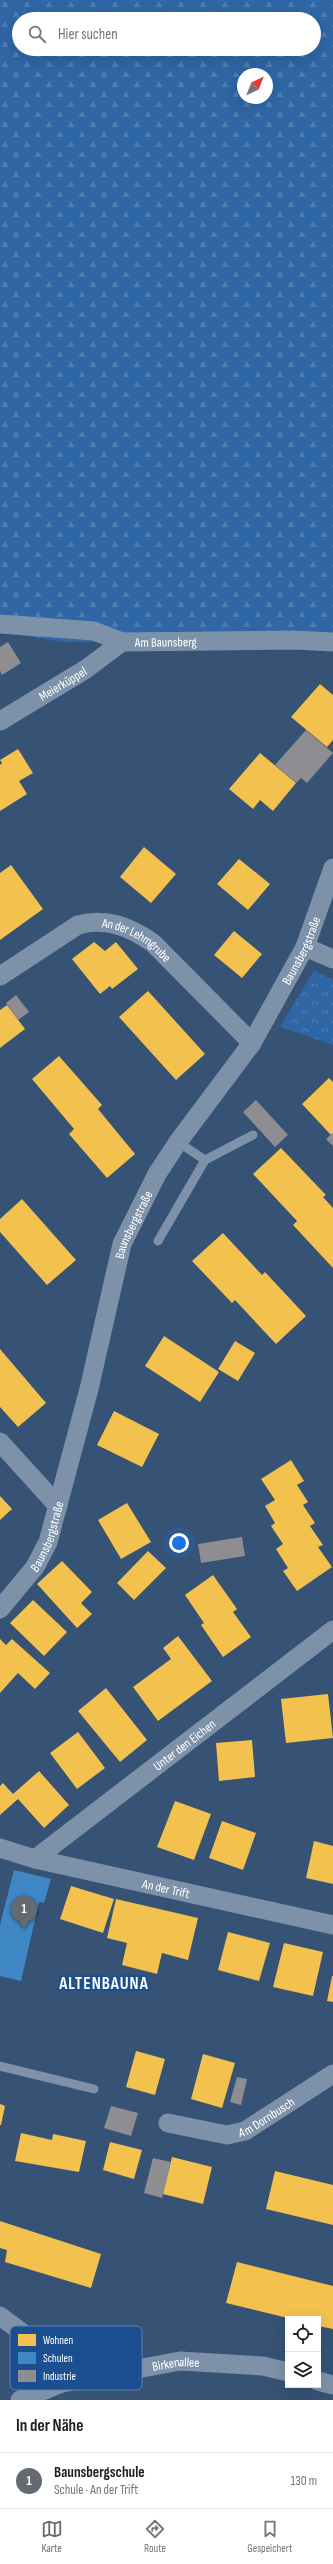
<!DOCTYPE html>
<html lang="de">
<head>
<meta charset="utf-8">
<style>
  body { margin:0; font-family:"Sofia Sans Condensed",sans-serif; background:#f6f6f6; color:#202124 }
  .controls { position:absolute; right:12px; bottom:12px; display:grid; overflow:hidden; border-radius:0px; box-shadow:0 4px 16px #0002 }
  .controls button { width:36px; height:36px; display:grid; place-items:center; padding:0; border:0; border-bottom:1px solid #e0e0e0; background:#fff; color:#202124; font:20px sans-serif }
  .compass { position:absolute; left:237px; top:68px; width:36px; height:36px; border-radius:50%; background:#fff; box-shadow:0 4px 16px #0002; rotate:43deg }
  .you { position:absolute; left:179px; top:1543px; width:14px; height:14px; margin:-10px; border:3px solid #fff; border-radius:50%; background:#1a73e8; box-shadow:0 0 0 6px #1a73e833 }
  .badge { display:grid; place-items:center; width:26px; height:26px; border-radius:50%; background:#656970; color:#fff; font-size:13px; font-weight:700 }
  .pin { position:absolute; translate:-50% -33px; filter:drop-shadow(0 1px 2px #0008) }
  .pin::after { content:''; position:absolute; top:21px; width:14px; height:12px; background:inherit; clip-path:polygon(0 0,100% 0,50% 100%) }
  .list { margin:0; padding:0; list-style:none }
  h2 { display:flex; justify-content:space-between; align-items:center; height:52px; margin:0; padding:0 16px; font-size:17px }
  h2 small { font-size:13px; font-weight:400; color:#757577 }
  .list li { display:grid; grid-template-columns:26px 1fr auto; gap:12px; align-items:center; box-sizing:border-box; height:56px; padding:0 16px; border-top:1px solid #e0e0e0 }
  .list b { display:block; font-size:15px; white-space:nowrap }
  .list p { margin:0; font-size:13px; white-space:nowrap; color:#757577 }
  .list em { font-size:13px; font-style:normal; color:#757577 }
  .icon { flex:none; width:22px; height:22px; fill:none; stroke:currentColor; stroke-width:2; stroke-linecap:round; stroke-linejoin:round }
  .map { position:relative; flex:none; width:333px; height:2400px; overflow:hidden }
  .search { position:absolute; background:#fff; box-shadow:0 4px 16px #0002; left:12px; right:12px; top:12px; height:44px; display:flex; align-items:center; gap:10px; box-sizing:border-box; padding:0 14px; border-radius:22px; color:#757577; font-size:15px }
  .sheet { height:108px; background:#fff }
  nav { display:flex; justify-content:space-around; align-items:center; box-sizing:border-box; height:56px; border-top:1px solid #e0e0e0; background:#fff; font-size:11px; color:#757577 }
  nav a { display:grid; justify-items:center; gap:2px }
  nav .on { color:#656970 }
  .map>svg:first-child { display:block }
  .forest { fill:url(#forest-firs); fill-rule:evenodd }
  .park { fill:url(#park-crowns) }
  .homes { fill:#f2c14e }
  .schools { fill:#3f88c5 }
  .industry { fill:#8d8d92 }
  .lines { fill:none; stroke-linecap:round; stroke-linejoin:round }
  .service { stroke:#7d92a8; stroke-width:9 }
  .minor { stroke:#7d92a8; stroke-width:19 }
  .labels { text-anchor:middle; stroke-width:4; stroke-linejoin:round; paint-order:stroke }
  .street-label { font-size:13px; fill:#fff; stroke:#1b4f8f }
  .district-label { font-size:17px; font-weight:bold; letter-spacing:1px; fill:#fff; stroke:#1b4f8f }
  .key { fill:#1b4f8f; stroke:#5f84b1; stroke-width:1 }
  .key-label { font-size:11px; fill:#fff }
</style>
</head>
<body>
<div class="map">
<svg width="333" height="2400" viewBox="0 0 333 2400">
  <defs>
    <pattern id="forest-firs" width="22" height="20" patternUnits="userSpaceOnUse"><rect width="22" height="20" fill="#2f66a5"/><path d="M5 1l3.5 6h-7zM16 11l3.5 6h-7z" fill="#4e7db2"/></pattern>
    <pattern id="park-crowns" width="20" height="18" patternUnits="userSpaceOnUse"><rect width="20" height="18" fill="#2f66a5"/><path d="M2 6a3 3 0 1 1 6 0M12 15a3 3 0 1 1 6 0" fill="none" stroke="#4e7db2"/></pattern>
  </defs>
  <rect width="100%" height="100%" fill="#365274"/>
  <path class="forest" d="M0,0H333V642H61L0,631ZM19,19H314V49H19ZM243,74H267V98H243Z"/>
  <path class="park" d="M314,970L333,980V1045L280,1027Z"/>
  <path class="homes" d="M320,684L333,695V740L327,747L291,717Z
    M18,749L33,773L19,781L27,794L0,811V765L2,763L0,760Z
    M260,753L296,783L273,811L260,800L253,809L229,789Z
    M144,847L176,874L151,903L120,877Z
    M239,859L270,884L248,910L217,884Z
    M11,865L43,909L0,940V873Z
    M234,931L262,954L242,978L214,955Z
    M94,942L105,951L116,942L138,969L112,989L110,986L100,994L72,959Z
    M148,991L205,1054L176,1080L119,1017Z
    M7,1005L25,1029L0,1048V1010Z
    M59,1056L102,1105L98,1109L135,1154L107,1178L69,1134L74,1129L32,1079Z
    M329,1078L333,1082V1133L331,1135L302,1104Z
    M281,1148L326,1195L323,1197L333,1208V1268L293,1225L297,1221L253,1174Z
    M22,1199L76,1260L47,1285L0,1232V1219Z
    M223,1233L262,1275L265,1272L306,1316L276,1344L235,1300L232,1303L192,1261Z
    M164,1336L219,1372L200,1402L145,1366Z
    M235,1341L255,1353L238,1381L218,1369Z
    M0,1349L46,1403L18,1427L0,1407Z
    M114,1411L159,1434L142,1467L97,1445Z
    M291,1460L304,1481L297,1485L308,1502L303,1505L315,1523L310,1526L323,1545L318,1547L332,1567L297,1591L283,1571L288,1568L276,1549L283,1544L271,1526L275,1523L265,1506L275,1500L261,1479Z
    M0,1496L12,1509L0,1520Z
    M127,1503L151,1542L121,1559L98,1520Z
    M148,1551L166,1568L134,1600L117,1583Z
    M62,1561L92,1592L81,1603L92,1614L77,1628L37,1584Z
    M213,1575L237,1609L233,1612L251,1637L223,1657L201,1625L204,1623L185,1595Z
    M33,1600L67,1632L44,1656L10,1623Z
    M178,1636L212,1681L158,1721L133,1687L171,1659L163,1648Z
    M0,1639L6,1645L12,1639L50,1673L35,1689L18,1673L0,1693Z
    M106,1688L147,1740L120,1762L78,1711Z
    M328,1694L333,1738L286,1743L281,1699Z
    M78,1732L105,1768L77,1789L50,1753Z
    M252,1740L255,1777L219,1781L216,1743Z
    M39,1771L69,1805L44,1828L18,1799L0,1815V1786L3,1783L13,1794Z
    M175,1801L211,1814L194,1860L157,1847Z
    M222,1821L256,1833L243,1870L209,1858Z
    M314,1841L333,1846V1884L306,1878Z
    M71,1886L114,1899L103,1933L60,1919Z
    M116,1899L198,1918L188,1960L162,1953L157,1974L122,1965L127,1943L107,1938Z
    M228,1932L270,1943L259,1981L218,1970Z
    M284,1943L323,1952L313,1996L273,1987Z
    M332,1976H333V2002L327,2001Z
    M136,2051L165,2059L155,2095L126,2087Z
    M203,2054L235,2063L222,2108L191,2099Z
    M0,2104L5,2106L1,2125H0Z
    M21,2133L52,2140L53,2134L86,2141L79,2172L15,2161Z
    M110,2142L142,2150L134,2179L103,2170Z
    M172,2157L212,2167L203,2204L163,2194Z
    M275,2171L333,2185V2225L266,2209Z
    M0,2221L101,2254L91,2288L5,2262L7,2250L0,2248Z
    M237,2262L333,2286V2329L318,2326V2319H292L226,2303Z"/>
  <path class="schools" d="M14,1870L51,1879L44,1903L39,1902L21,1981L0,1976V1925Z"/>
  <path class="industry" d="M8,642L21,663L2,675L0,671V647Z
    M306,730L333,753L307,783L301,778L296,783L275,765Z
    M16,995L29,1012L18,1020L6,1003Z
    M256,1100L288,1135L275,1147L243,1112Z
    M333,1133V1146L326,1139Z
    M242,1537L245,1556L201,1563L198,1544Z
    M237,2077L247,2079L241,2105L230,2102Z
    M111,2106L138,2113L131,2136L104,2128Z
    M153,2158L171,2162L162,2198L144,2193Z"/>
  <g class="lines">
    <path class="service" d="M178,1142L205,1160L253,1135
      M158,1241L205,1160
      M0,2066L94,2089"/>
    <g class="minor">
      <path id="s1" d="M0,624L94,631L122,642L295,640L333,642"/>
      <path id="s2" d="M0,721L86,669L122,642"/>
      <path d="M305,947L333,959"/>
      <path id="s3" d="M0,976L78,925C106,917 130,927 153,943L252,1043"/>
      <path d="M0,1442L58,1506"/>
      <path id="s4" d="M0,1609L35,1567L48,1542L89,1389L122,1244L157,1174L178,1142L252,1043L305,947L333,868"/>
      <path id="s5" d="M0,1848L35,1859L333,1925"/>
      <path id="s6" d="M35,1859L333,1630"/>
      <path id="s7" d="M168,2123L227,2135L245,2131L333,2074"/>
      <path d="M0,2316L39,2345L50,2358L62,2383"/>
      <path d="M318,2381L333,2385"/>
      <path id="s8" d="M20,2400L62,2383L180,2361L263,2366L288,2372"/>
    </g>
  </g>
  <g class="labels">
    <g class="street-label">
      <text dy="5" stroke="none"><textPath href="#s1" startOffset="168">Am Baunsberg</textPath></text>
      <text dy="5" stroke="none"><textPath href="#s2" startOffset="73">Meierküppel</textPath></text>
      <text dy="5" stroke="none"><textPath href="#s3" startOffset="157">An der Lehmgrube</textPath></text>
      <text dy="5" stroke="none"><textPath href="#s4" startOffset="735">Baunsbergstraße</textPath></text>
      <text dy="5" stroke="none"><textPath href="#s4" startOffset="412">Baunsbergstraße</textPath></text>
      <text dy="5" stroke="none"><textPath href="#s4" startOffset="88">Baunsbergstraße</textPath></text>
      <text dy="5" stroke="none"><textPath href="#s6" startOffset="188">Unter den Eichen</textPath></text>
      <text dy="5" stroke="none"><textPath href="#s5" startOffset="171">An der Trift</textPath></text>
      <text dy="5" stroke="none"><textPath href="#s7" startOffset="104">Am Dornbusch</textPath></text>
      <text dy="5" stroke="none"><textPath href="#s8" startOffset="161">Birkenallee</textPath></text>
    </g>
    <g class="district-label">
      <text x="104" y="1989">ALTENBAUNA</text>
    </g>
  </g>
  <rect x="10" y="2326" width="132" height="64" rx="6" class="key"/>
  <rect x="18" y="2334" width="18" height="12" fill="#f2c14e"/>
  <rect x="18" y="2352" width="18" height="12" fill="#3f88c5"/>
  <rect x="18" y="2370" width="18" height="12" fill="#8d8d92"/>
  <g class="key-label">
    <text x="43" y="2344">Wohnen</text>
    <text x="43" y="2362">Schulen</text>
    <text x="43" y="2380">Industrie</text>
  </g>
</svg>
<div class="controls">
<button><svg class="icon" aria-label="locate" viewBox="0 0 24 24"><circle cx="12" cy="12" r="6"/><path d="M12 2v4M12 18v4M2 12h4M18 12h4"/></svg></button>
<button><svg class="icon" aria-label="layers" viewBox="0 0 24 24"><path d="M12 4l9 5-9 5-9-5zM3 14l9 5 9-5"/></svg></button>
</div>
<svg class="compass" viewBox="-18 -18 36 36"><path d="M0-13l5 13h-10z" fill="#e53935"/><path d="M0 13l5-13h-10z" fill="#757577"/></svg>
<div class="you"></div>
<div class="pin badge" style="left:24px;top:1929px">1</div>
<div class="search"><svg class="icon" aria-label="search" viewBox="0 0 24 24"><circle cx="10" cy="10" r="6"/><path d="M15 15l6 6"/></svg>Hier suchen</div>
</div>
<section class="sheet">
<h2>In der Nähe<small></small></h2>
<ul class="list">
<li><span class="badge">1</span><div><b>Baunsbergschule</b><p>Schule · An der Trift</p></div><em>130 m</em></li>
</ul>
</section>
<nav>
<a class="on"><svg class="icon" aria-label="map" viewBox="0 0 24 24"><path d="M3 6l6-2 6 2 6-2v14l-6 2-6-2-6 2zM9 4v14M15 6v14"/></svg>Karte</a>
<a><svg class="icon" aria-label="directions" viewBox="0 0 24 24"><path d="M12 3l9 9-9 9-9-9zM9 14v-3h6M13 9l2 2-2 2"/></svg>Route</a>
<a><svg class="icon" aria-label="saved" viewBox="0 0 24 24"><path d="M7 4h10v16l-5-4-5 4z"/></svg>Gespeichert</a>
</nav>
</body>
</html>
